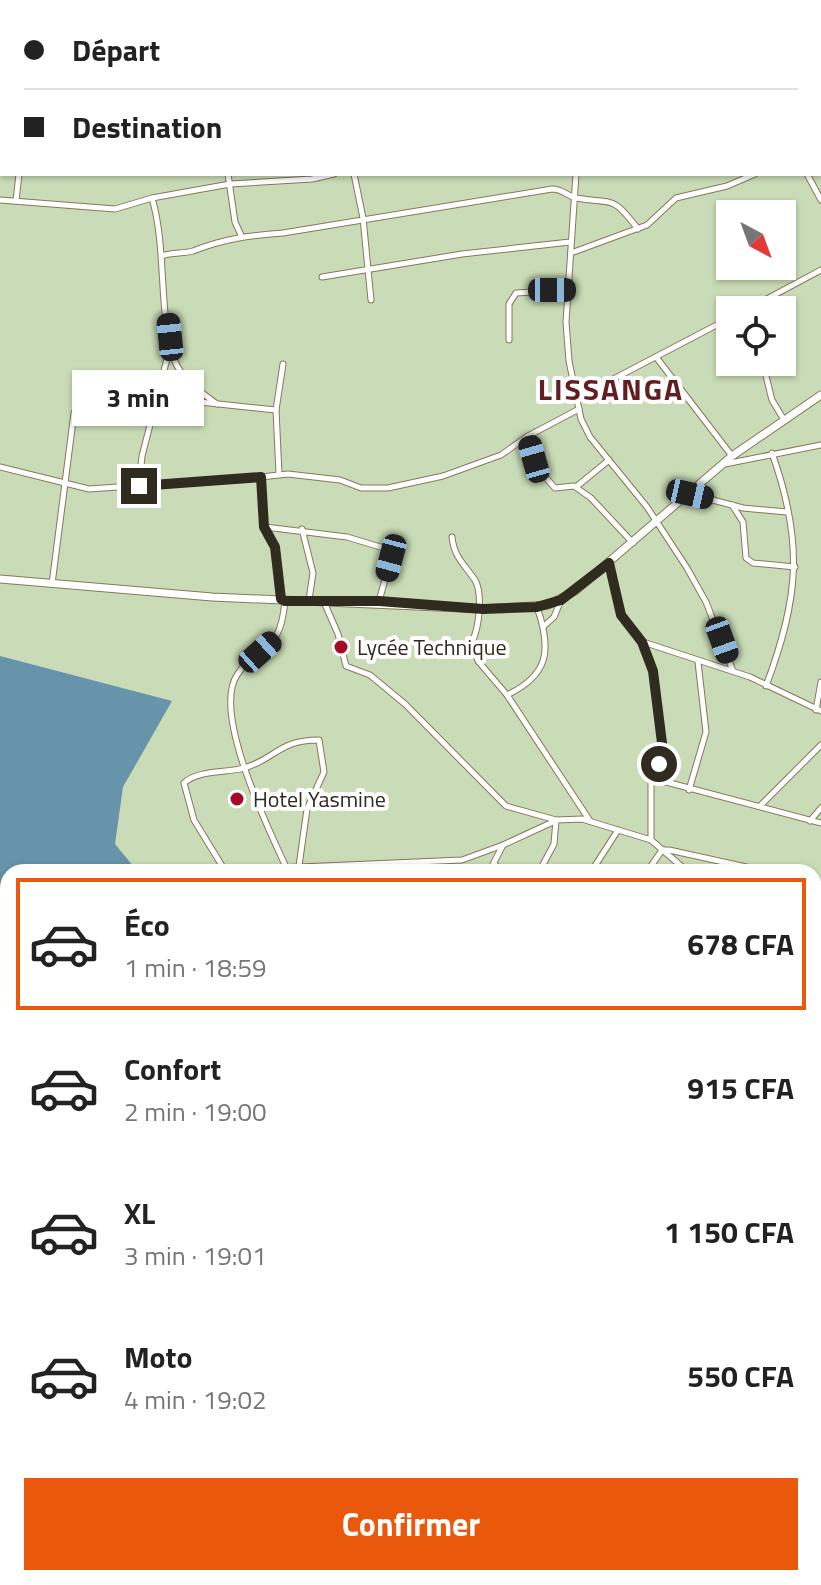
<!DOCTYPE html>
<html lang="fr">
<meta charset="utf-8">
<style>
body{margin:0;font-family:"Titillium Web",sans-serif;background:#f6f6f6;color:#222;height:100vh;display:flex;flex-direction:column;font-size:30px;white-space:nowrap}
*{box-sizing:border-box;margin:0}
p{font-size:26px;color:#767676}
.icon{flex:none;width:44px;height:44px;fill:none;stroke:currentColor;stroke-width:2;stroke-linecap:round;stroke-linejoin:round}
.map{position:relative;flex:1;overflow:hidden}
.drawer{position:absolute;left:0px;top:864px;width:822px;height:722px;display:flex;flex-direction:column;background:#fff;border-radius:24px 24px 0 0;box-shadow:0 2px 6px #0004}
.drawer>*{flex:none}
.hud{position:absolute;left:0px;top:0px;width:822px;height:176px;box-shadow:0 2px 6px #0004;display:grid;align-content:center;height:176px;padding:0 24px;background:#fff}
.needle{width:52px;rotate:139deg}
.buttons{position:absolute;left:716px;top:200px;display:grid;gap:16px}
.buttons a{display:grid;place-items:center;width:80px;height:80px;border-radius:0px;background:#fff;box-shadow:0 2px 6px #0004;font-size:40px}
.end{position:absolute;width:36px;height:36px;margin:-18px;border:10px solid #302b1f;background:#fff;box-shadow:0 0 0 4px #fff}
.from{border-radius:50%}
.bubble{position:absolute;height:56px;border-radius:0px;background:#fff;box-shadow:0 2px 6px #0004;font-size:26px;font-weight:700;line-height:56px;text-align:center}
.car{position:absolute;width:24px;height:48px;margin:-24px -12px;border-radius:10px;box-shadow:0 0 6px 2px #0007;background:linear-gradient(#222 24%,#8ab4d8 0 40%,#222 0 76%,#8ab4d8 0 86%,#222 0)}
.hud b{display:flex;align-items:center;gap:28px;height:76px;font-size:30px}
.hud b+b{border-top:2px solid #e0e0e0}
.hud i{width:20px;height:20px;background:#222}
ul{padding:14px 0 0;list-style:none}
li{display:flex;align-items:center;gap:24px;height:132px;margin:0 16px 12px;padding:0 8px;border:4px solid transparent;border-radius:0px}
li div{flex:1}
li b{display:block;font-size:30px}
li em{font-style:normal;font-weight:700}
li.selected{border-color:#ea580c}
li>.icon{width:72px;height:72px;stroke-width:1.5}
.cta{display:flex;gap:16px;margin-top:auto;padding:16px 24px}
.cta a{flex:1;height:92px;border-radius:0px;background:#ea580c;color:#fff;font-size:32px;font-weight:700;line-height:92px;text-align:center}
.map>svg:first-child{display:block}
.green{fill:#cadcb7;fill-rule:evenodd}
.water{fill:#6794aa}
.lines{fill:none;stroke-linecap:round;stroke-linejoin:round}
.minor-casing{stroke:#85795b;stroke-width:7}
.tertiary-casing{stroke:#85795b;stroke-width:9}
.trunk-casing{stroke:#ae773b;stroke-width:11}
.minor{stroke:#fff;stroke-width:5}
.tertiary{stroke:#fff;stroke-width:7}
.trunk{stroke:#f4b36e;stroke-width:9}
.route{stroke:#302b1f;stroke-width:10}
.poi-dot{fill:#a50b26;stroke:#fff;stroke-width:3}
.labels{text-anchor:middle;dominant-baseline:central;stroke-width:8;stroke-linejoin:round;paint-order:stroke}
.poi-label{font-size:22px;fill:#302b1f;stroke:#fff;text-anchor:start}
.district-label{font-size:30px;font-weight:bold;letter-spacing:2px;fill:#621d20;stroke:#fff}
</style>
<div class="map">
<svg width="821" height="1585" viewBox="0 0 821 1585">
<rect width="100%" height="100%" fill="#f0e4c3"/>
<path class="green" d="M0 0H821V1585H0ZM2 2H820V174H2ZM730 214H782V266H730ZM730 310H782V362H730ZM8 872H814V1578H8Z"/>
<path class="water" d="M0 656 172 701 123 787 115 844 138 872H8V1017L0 1014Z"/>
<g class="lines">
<defs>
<g id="minor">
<path d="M204 0 205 2"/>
<path d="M329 0V2"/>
<path d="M555 0 557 2"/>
<path d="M575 0V2"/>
<path d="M109 2 111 0"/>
<path d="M384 2 398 0"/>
<path d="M0 38H2"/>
<path d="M820 48H821"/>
<path d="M0 87H2"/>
<path d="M0 140 2 139"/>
<path d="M228 174 235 222 241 235"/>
<path d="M354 174 363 218 371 300"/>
<path d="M576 174 566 322 569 361 581 419 590 437 647 507 687 568 706 602 733 671"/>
<path d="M807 174 821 200"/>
<path d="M152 198C167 249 158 313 174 359 181 379 201 392 217 404"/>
<path d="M0 200 115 209 152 198 230 184 312 179 334 174"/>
<path d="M16 201 19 174"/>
<path d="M571 253 647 225 676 198 727 186 755 174"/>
<path d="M162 256C172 252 183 254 193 251 223 239 251 235 283 233L552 189C563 189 567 196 576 198 615 205 611 194 638 229"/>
<path d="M322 277 462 254 570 242"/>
<path d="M746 310 821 270"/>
<path d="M509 340V304L516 293 568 290"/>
<path d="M656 357 732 456"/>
<path d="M766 376 772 400 784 420"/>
<path d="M161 390 181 400 276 410"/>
<path d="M579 397 730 318"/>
<path d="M181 400 192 385"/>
<path d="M528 436 539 470 555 488 574 486 591 498 633 543"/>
<path d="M725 464 821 445"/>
<path d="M0 467 89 489 261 477 264 527 275 547 281 599"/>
<path d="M279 474 276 410 283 364"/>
<path d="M261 477 288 474 340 480 361 488H388L443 476 501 455 528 436 579 409"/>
<path d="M139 486 142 456 170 347"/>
<path d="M576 487 609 460"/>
<path d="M690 494 743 508 787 512"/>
<path d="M732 505 743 522 746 558 753 563 795 567"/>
<path d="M265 527 347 537 387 549 391 558 379 601"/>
<path d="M302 529 313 573 309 600"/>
<path d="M452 537C454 557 464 564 475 580 483 594 479 628 472 642L478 661 507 695 590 821"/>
<path d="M609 563 621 615 642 642 653 671 662 743 661 758 651 778V840L688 872"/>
<path d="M52 584 74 413 85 392"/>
<path d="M285 601C280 656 261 638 237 675 212 713 268 828 286 867L292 872"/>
<path d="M324 602 338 634 346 666 370 675 405 704 506 806 556 820"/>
<path d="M544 626 554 617 561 600"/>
<path d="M643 642 750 677 821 711"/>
<path d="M766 686C799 598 804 543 772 453"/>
<path d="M507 695C549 675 552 650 537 607"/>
<path d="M816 710 821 682"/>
<path d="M651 778 821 823"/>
<path d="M689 790 706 732 698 662"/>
<path d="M760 806 821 745"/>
<path d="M810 821 821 808"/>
<path d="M494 864 505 872"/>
<path d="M299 866 307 809 324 772 319 740C278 740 276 759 244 768 227 773 197 770 184 783L194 820 224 869 229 870 462 860 503 845"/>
<path d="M489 872 503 845 555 821"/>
<path d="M539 872 554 844 556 820 582 819 651 840"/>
<path d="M591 872 618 830"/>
<path d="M647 872 662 850H669L769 872"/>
<path d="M814 882 821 884"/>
<path d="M814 929 821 928"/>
<path d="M814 993 821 1001"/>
<path d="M0 1105 8 1107"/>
<path d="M814 1108 821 1115"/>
<path d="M0 1171 8 1172"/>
<path d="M814 1229 821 1231"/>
<path d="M0 1238 8 1240"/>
<path d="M814 1297 821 1298"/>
<path d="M814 1349H821"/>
<path d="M0 1405 8 1406"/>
<path d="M0 1477 8 1478"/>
<path d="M0 1544 8 1545"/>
<path d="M814 1549 821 1553 814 1561"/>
<path d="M75 1578 76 1585"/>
<path d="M252 1578 259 1585"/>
<path d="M729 1578 789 1585"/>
<path d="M51 1585 52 1578"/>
<path d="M419 1585 420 1578"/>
<path d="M571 1585 572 1578"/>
<path d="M800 1585 805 1578"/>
</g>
<path id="tertiary" d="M0 579 212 597 483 609 548 605 575 591 732 456 821 395"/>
<g id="trunk">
<path d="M0 1322 8 1323"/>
<path d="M814 1446 821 1447"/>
</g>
</defs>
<use href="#minor" class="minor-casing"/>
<use href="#tertiary" class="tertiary-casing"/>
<use href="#trunk" class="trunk-casing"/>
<use href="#minor" class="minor"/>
<use href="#tertiary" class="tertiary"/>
<use href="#trunk" class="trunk"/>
</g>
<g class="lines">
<path class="route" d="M139 486 261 477 264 527 275 547 281 599 285 601H379L483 609 537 607 561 600 609 563 621 615 642 642 653 671 662 743 659 764"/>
</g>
<g class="poi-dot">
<circle cx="341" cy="647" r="8"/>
<circle cx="237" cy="799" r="8"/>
</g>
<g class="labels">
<g class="poi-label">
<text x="357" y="647">Lycée Technique</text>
<text x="253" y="799">Hotel Yasmine</text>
</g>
<g class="district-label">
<text x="611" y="389">LISSANGA</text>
</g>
</g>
</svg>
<div class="buttons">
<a><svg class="needle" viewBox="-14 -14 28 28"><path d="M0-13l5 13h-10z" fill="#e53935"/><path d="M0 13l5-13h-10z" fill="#767676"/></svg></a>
<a><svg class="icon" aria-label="locate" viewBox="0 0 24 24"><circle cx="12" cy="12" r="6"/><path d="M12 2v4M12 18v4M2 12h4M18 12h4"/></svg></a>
</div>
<i class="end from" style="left:659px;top:764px"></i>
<i class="end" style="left:139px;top:486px"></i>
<div class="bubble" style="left:72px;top:370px;width:132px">3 min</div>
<i class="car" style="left:552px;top:290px;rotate:90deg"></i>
<i class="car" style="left:170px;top:337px;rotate:354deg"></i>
<i class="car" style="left:534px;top:459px;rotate:344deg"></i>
<i class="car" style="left:690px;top:494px;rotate:103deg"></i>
<i class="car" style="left:391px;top:558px;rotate:195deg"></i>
<i class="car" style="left:722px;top:640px;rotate:160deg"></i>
<i class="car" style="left:260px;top:652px;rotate:48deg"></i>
<div class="hud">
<b><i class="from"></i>Départ</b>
<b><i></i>Destination</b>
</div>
<section class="drawer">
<ul>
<li class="selected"><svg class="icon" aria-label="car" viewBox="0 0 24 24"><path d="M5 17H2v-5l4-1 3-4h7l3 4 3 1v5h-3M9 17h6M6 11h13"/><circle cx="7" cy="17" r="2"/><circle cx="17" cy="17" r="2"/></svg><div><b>Éco</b><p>1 min · 18:59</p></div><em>678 CFA</em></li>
<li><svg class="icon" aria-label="car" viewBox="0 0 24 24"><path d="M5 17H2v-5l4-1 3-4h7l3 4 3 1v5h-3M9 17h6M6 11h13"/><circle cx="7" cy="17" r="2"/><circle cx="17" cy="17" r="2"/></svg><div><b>Confort</b><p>2 min · 19:00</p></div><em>915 CFA</em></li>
<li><svg class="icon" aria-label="car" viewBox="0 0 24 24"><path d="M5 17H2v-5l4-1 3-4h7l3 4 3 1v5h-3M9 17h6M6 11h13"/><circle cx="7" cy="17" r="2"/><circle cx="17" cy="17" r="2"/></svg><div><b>XL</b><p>3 min · 19:01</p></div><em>1 150 CFA</em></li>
<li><svg class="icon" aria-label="car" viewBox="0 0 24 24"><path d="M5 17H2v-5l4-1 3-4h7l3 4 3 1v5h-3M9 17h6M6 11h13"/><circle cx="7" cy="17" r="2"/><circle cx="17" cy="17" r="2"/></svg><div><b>Moto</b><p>4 min · 19:02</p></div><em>550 CFA</em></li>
</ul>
<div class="cta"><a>Confirmer</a></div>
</section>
</div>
